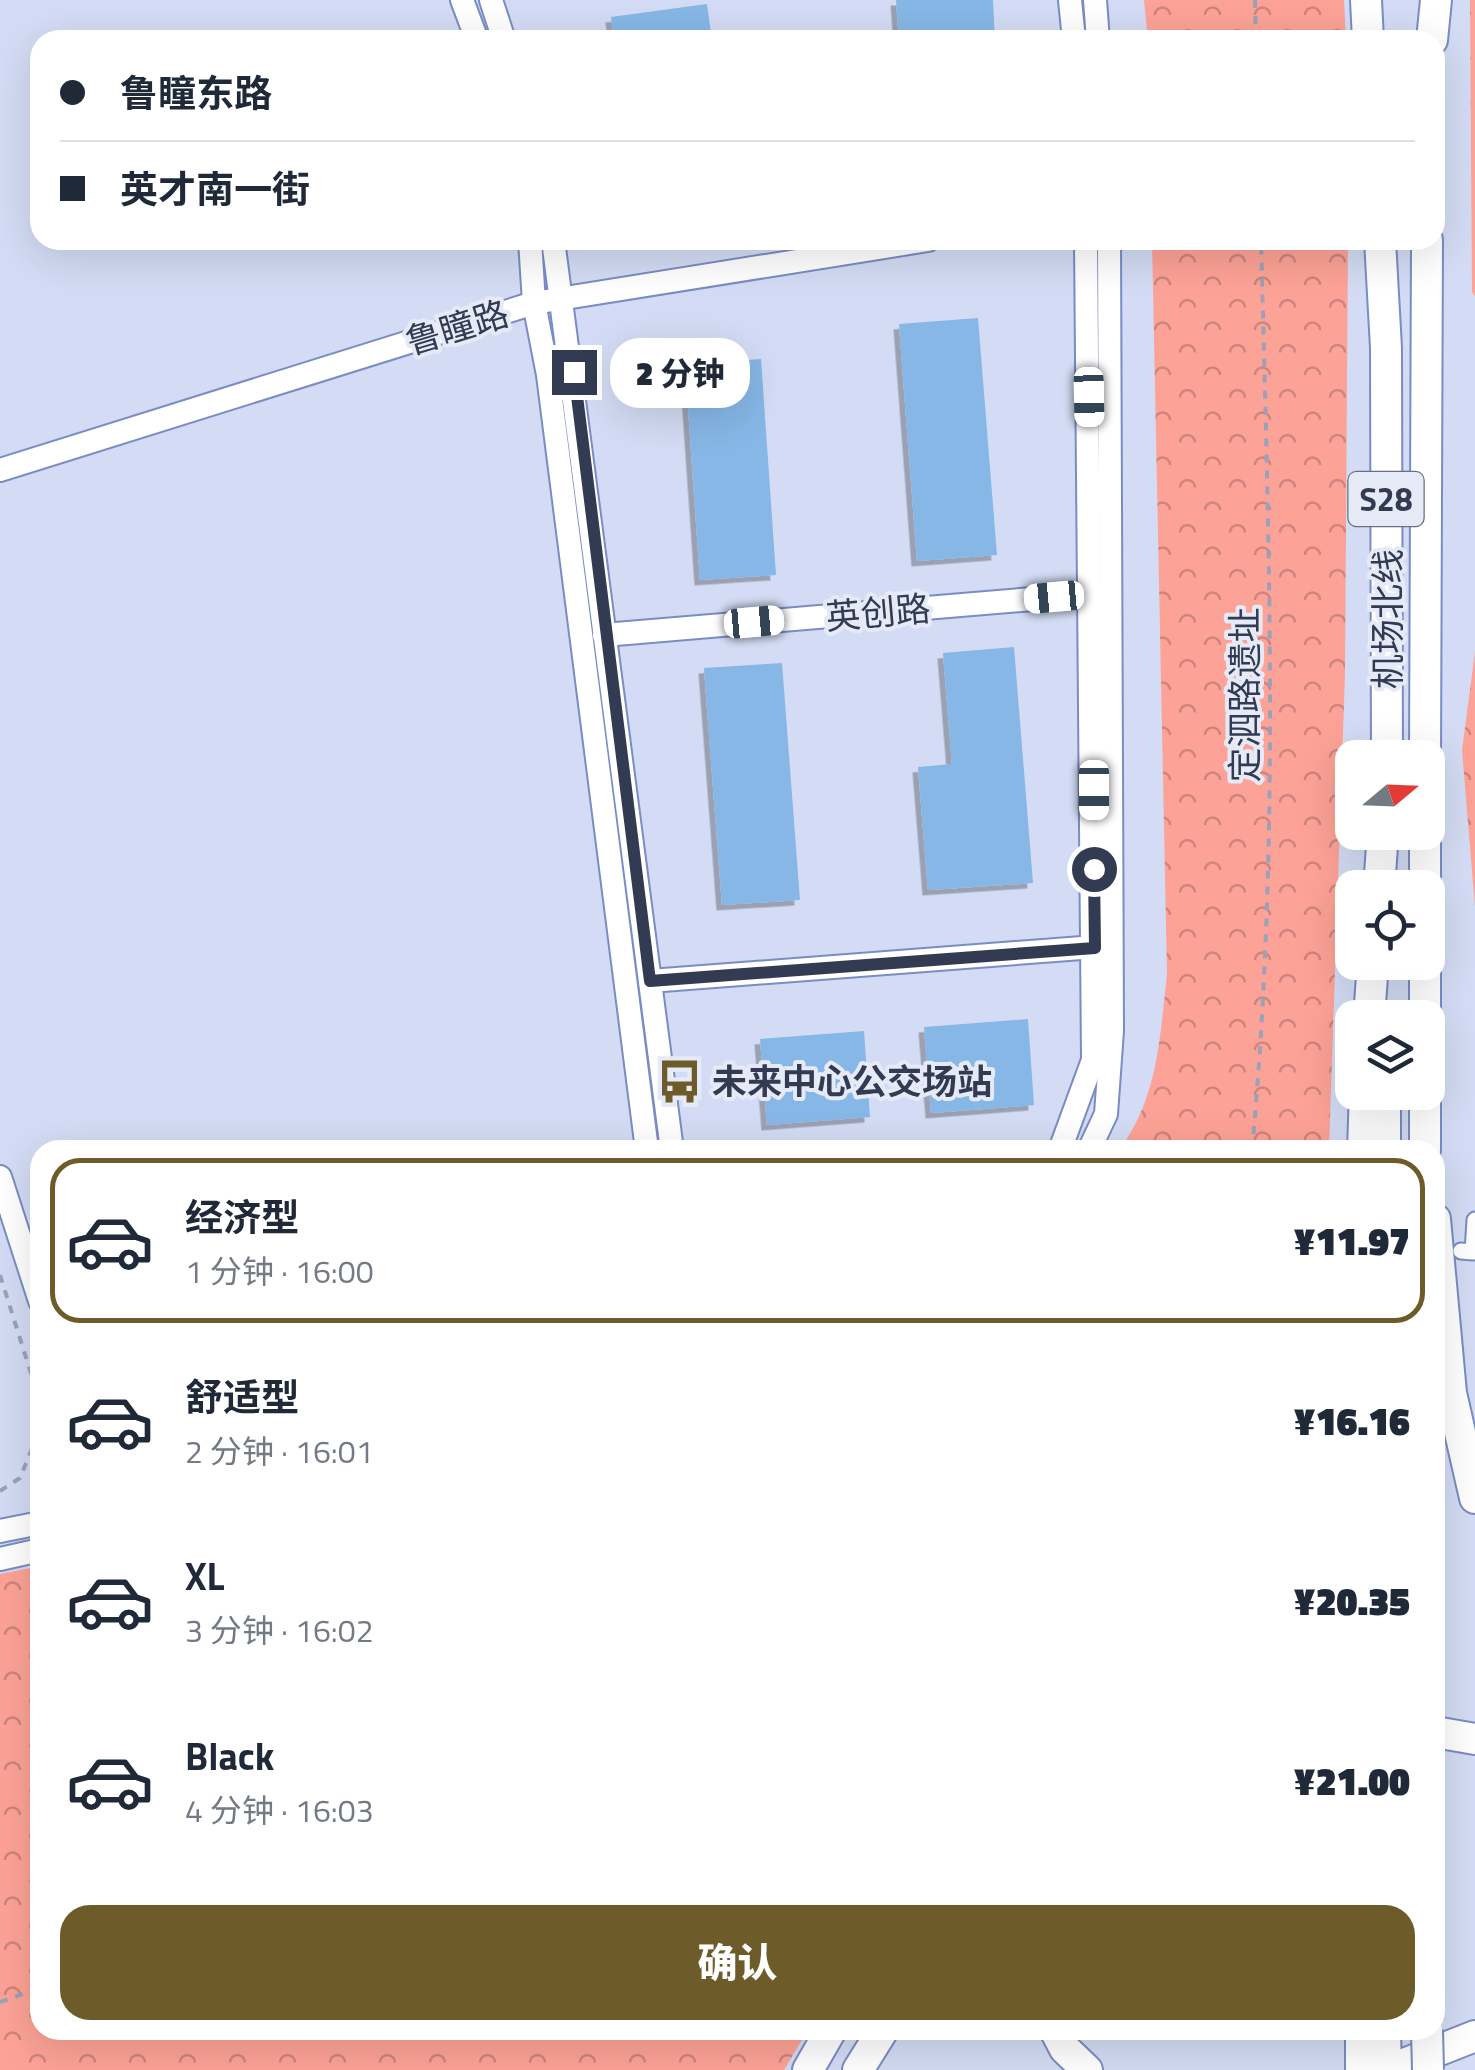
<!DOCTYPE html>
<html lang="zh">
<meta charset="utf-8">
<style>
body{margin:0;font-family:"Titillium Web","Noto Sans SC",sans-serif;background:#f2f2f3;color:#1f2937;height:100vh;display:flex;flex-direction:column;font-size:38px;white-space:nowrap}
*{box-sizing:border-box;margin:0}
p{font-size:32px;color:#747a83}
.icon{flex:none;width:55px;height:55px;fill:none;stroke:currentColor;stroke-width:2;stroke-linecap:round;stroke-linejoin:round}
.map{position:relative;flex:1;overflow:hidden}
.sheet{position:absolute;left:30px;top:1140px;width:1415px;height:900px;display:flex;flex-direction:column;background:#fff;border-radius:30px;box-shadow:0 10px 40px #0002}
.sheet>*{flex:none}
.hud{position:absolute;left:30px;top:30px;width:1415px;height:220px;border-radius:30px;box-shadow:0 10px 40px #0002;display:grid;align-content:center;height:220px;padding:0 30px;background:#fff}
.needle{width:65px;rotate:71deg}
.fabs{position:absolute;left:1335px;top:740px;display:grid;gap:20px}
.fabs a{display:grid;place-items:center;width:110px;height:110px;border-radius:20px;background:#fff;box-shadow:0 10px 40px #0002;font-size:50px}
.end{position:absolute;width:45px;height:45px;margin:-22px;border:12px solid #323b52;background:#fff;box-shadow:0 0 0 5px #fff}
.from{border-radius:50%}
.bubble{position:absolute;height:70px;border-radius:30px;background:#fff;box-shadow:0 10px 40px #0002;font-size:32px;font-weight:800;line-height:70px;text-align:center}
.car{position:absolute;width:30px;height:60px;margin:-30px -15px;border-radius:12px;box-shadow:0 0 8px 2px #0007;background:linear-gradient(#fff 24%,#345 0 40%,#fff 0 76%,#345 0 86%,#fff 0)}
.hud b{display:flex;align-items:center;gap:35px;height:95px;font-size:38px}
.hud b+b{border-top:2px solid #e0e1e3}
.hud i{width:25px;height:25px;background:#1f2937}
ul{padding:18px 0 0;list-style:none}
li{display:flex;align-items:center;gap:30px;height:165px;margin:0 20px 15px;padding:0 10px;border:5px solid transparent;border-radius:30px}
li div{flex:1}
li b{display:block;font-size:38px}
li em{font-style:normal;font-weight:800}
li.selected{border-color:#6e5b2a}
li>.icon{width:90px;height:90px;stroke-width:1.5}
.cta{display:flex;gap:20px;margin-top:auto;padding:20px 30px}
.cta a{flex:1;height:115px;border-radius:30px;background:#6e5b2a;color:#fff;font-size:40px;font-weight:800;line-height:115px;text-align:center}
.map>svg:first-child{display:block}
.forest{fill:url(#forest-crowns)}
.building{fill:#87b7e6;filter:url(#shadow)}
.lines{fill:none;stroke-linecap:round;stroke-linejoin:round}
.street-casing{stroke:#798dc4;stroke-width:19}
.secondary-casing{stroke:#798dc4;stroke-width:26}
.highway-casing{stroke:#798dc4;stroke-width:34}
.path{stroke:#99a2b9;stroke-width:4;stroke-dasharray:8 8;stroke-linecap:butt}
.street{stroke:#fff;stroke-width:15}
.secondary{stroke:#fff;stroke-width:22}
.highway{stroke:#fff;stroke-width:30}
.highway-bridge-casing{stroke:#798dc4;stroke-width:34;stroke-linecap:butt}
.highway-bridge{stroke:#fff;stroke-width:30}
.route{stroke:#323b52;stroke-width:12}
.labels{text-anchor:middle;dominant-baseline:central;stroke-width:8;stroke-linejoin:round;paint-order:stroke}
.shield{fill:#e5eaf6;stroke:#687083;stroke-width:2.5}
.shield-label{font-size:32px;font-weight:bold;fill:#323b52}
.street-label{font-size:35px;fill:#323b52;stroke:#e5eaf6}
.poi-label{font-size:35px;font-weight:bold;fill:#323b52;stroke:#e5eaf6;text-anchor:start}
</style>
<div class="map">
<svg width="1475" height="2070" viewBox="0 0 1475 2070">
<defs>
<pattern id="forest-crowns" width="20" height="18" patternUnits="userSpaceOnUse" patternTransform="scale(2.5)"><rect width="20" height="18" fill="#fda296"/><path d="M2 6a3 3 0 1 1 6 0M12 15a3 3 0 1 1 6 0" fill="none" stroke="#cd857d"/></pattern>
<filter id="shadow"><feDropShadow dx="-5.5" dy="5.5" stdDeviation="0" flood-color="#0004"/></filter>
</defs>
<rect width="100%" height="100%" fill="#d3dcf4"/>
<g class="forest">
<path d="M1144 0H1344L1346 40H1148Z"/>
<path d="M1470 0H1475V296L1472 292Z"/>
<path d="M1152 240H1348L1345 674 1329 1150H1119C1158 1099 1160 1036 1167 974Z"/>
<path d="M1475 652V907L1462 750Z"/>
<path d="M40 1566V2030H808L784 2070H0V1574Z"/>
</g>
<g class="building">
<path d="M896 0H993L995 40H899Z"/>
<path d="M707 4 712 40H614L611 17Z"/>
<path d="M978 318 997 555 917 561 899 324Z"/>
<path d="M761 359 776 575 700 580 685 364Z"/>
<path d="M1014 647 1033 883 928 890 918 767 952 764 943 653Z"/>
<path d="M782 663 800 900 722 905 704 668Z"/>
<path d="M1028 1019 1034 1105 931 1113 924 1027Z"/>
<path d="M864 1031 870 1117 767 1125 760 1039Z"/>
</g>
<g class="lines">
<defs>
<path id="street" d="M1461 1251 1473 1252 1475 1220"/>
<g id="secondary">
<path d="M462 0 477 40"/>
<path d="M491 0 504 40"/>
<path d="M1070 0 1074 40"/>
<path d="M1095 0 1098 40"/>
<path d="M530 240 534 303 548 375 647 1150"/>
<path d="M553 240 672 1150"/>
<path d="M0 470 534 303 928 240"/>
<path d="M604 635 1092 594"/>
<path d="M650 981 1095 947"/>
<path d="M1060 1150 1093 1060 1086 240"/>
<path d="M1089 1150 1106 1114 1112 1031 1109 240"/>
<path d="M0 1177 40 1301"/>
<path d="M0 1531 40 1523"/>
<path d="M0 1559 40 1550"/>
</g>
<g id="highway">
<path d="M1366 0 1368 40"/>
<path d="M1432 40 1436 0"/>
<path d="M1380 240 1386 348 1387 758"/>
<path d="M1425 758 1427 240"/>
<path d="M1425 832V888"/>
<path d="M1379 888 1383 832"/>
<path d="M1425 962V1018"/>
<path d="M1369 1018 1373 962"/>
<path d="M1425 1092V1150"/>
<path d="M1363 1150 1365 1092"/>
<path d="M1385 1150V1092"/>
<path d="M1435 1219 1451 1393 1475 1498"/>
<path d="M1435 1732 1475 1739"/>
<path d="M1055 2030 1065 2049 1087 2070"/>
<path d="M1361 2030V2070"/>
<path d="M1385 2030 1386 2070"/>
<path d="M808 2070 831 2030"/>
<path d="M858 2070 883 2030"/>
<path d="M1389 2070 1475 2036"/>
</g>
</defs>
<use href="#street" class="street-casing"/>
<use href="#secondary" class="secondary-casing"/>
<use href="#highway" class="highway-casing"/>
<g class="path">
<path d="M1255 0 1256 40"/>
<path d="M1252 1150C1280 847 1269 544 1261 240"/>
<path d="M0 1275 40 1402"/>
<path d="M0 1491 20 1478 40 1429"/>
<path d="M0 2002 40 1988"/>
</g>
<use href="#street" class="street"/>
<use href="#secondary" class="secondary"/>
<use href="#highway" class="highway"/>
<defs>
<path id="highway-bridge" d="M1427 2030 1428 2070"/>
</defs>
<use href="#highway-bridge" class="highway-bridge-casing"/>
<use href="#highway-bridge" class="highway-bridge"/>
</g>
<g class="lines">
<path class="route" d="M574 372 650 981 1095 948 1094 869"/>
</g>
<defs>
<symbol id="bus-bare" viewBox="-9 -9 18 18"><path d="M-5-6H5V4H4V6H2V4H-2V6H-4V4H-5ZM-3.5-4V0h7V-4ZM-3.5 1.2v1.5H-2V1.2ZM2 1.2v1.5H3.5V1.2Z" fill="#6e5b2a" stroke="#e5eaf6" stroke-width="2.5" paint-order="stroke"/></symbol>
</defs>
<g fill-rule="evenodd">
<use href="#bus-bare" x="648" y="1050" width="63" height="63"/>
</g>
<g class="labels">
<rect class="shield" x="1348.5" y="472" width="75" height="54" rx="8"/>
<g class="shield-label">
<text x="1386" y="499">S28</text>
</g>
<g class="street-label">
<text transform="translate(457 327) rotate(-17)">鲁瞳路</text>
<text transform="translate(878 612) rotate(-5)">英创路</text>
<text transform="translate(1387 619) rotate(-90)">机场北线</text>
<text transform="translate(1244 695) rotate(-90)">定泗路遗址</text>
</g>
<g class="poi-label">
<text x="712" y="1081">未来中心公交场站</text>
</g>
</g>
</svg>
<div class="fabs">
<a><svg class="needle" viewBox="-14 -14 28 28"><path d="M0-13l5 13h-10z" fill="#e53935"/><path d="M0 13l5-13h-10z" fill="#747a83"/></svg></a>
<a><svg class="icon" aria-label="locate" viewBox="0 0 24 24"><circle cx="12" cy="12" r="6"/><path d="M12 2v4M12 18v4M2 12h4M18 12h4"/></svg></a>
<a><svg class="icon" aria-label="layers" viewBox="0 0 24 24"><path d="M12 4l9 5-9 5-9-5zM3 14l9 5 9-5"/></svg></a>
</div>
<i class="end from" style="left:1094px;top:869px"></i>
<i class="end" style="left:574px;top:372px"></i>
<div class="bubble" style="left:610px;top:338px;width:140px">2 分钟</div>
<i class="car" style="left:1089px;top:397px;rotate:179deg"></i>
<i class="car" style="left:1054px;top:597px;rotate:265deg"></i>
<i class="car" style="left:754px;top:622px;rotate:85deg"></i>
<i class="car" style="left:1094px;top:790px;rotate:180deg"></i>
<div class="hud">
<b><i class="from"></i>鲁瞳东路</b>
<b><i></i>英才南一街</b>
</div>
<section class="sheet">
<ul>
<li class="selected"><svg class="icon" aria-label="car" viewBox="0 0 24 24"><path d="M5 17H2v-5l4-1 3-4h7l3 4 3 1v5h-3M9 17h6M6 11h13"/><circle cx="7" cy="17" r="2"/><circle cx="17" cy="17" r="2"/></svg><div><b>经济型</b><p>1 分钟 · 16:00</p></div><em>¥11.97</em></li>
<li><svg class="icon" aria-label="car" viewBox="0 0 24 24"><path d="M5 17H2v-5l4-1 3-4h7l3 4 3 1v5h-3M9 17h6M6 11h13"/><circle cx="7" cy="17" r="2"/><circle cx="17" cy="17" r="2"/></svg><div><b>舒适型</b><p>2 分钟 · 16:01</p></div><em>¥16.16</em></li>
<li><svg class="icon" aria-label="car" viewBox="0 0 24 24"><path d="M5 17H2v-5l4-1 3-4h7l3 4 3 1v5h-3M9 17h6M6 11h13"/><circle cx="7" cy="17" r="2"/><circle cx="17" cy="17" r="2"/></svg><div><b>XL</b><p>3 分钟 · 16:02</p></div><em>¥20.35</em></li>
<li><svg class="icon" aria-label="car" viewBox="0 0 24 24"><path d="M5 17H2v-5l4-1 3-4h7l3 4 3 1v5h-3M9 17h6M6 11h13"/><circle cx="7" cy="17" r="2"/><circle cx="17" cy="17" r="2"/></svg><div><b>Black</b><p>4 分钟 · 16:03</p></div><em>¥21.00</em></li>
</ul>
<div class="cta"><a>确认</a></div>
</section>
</div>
